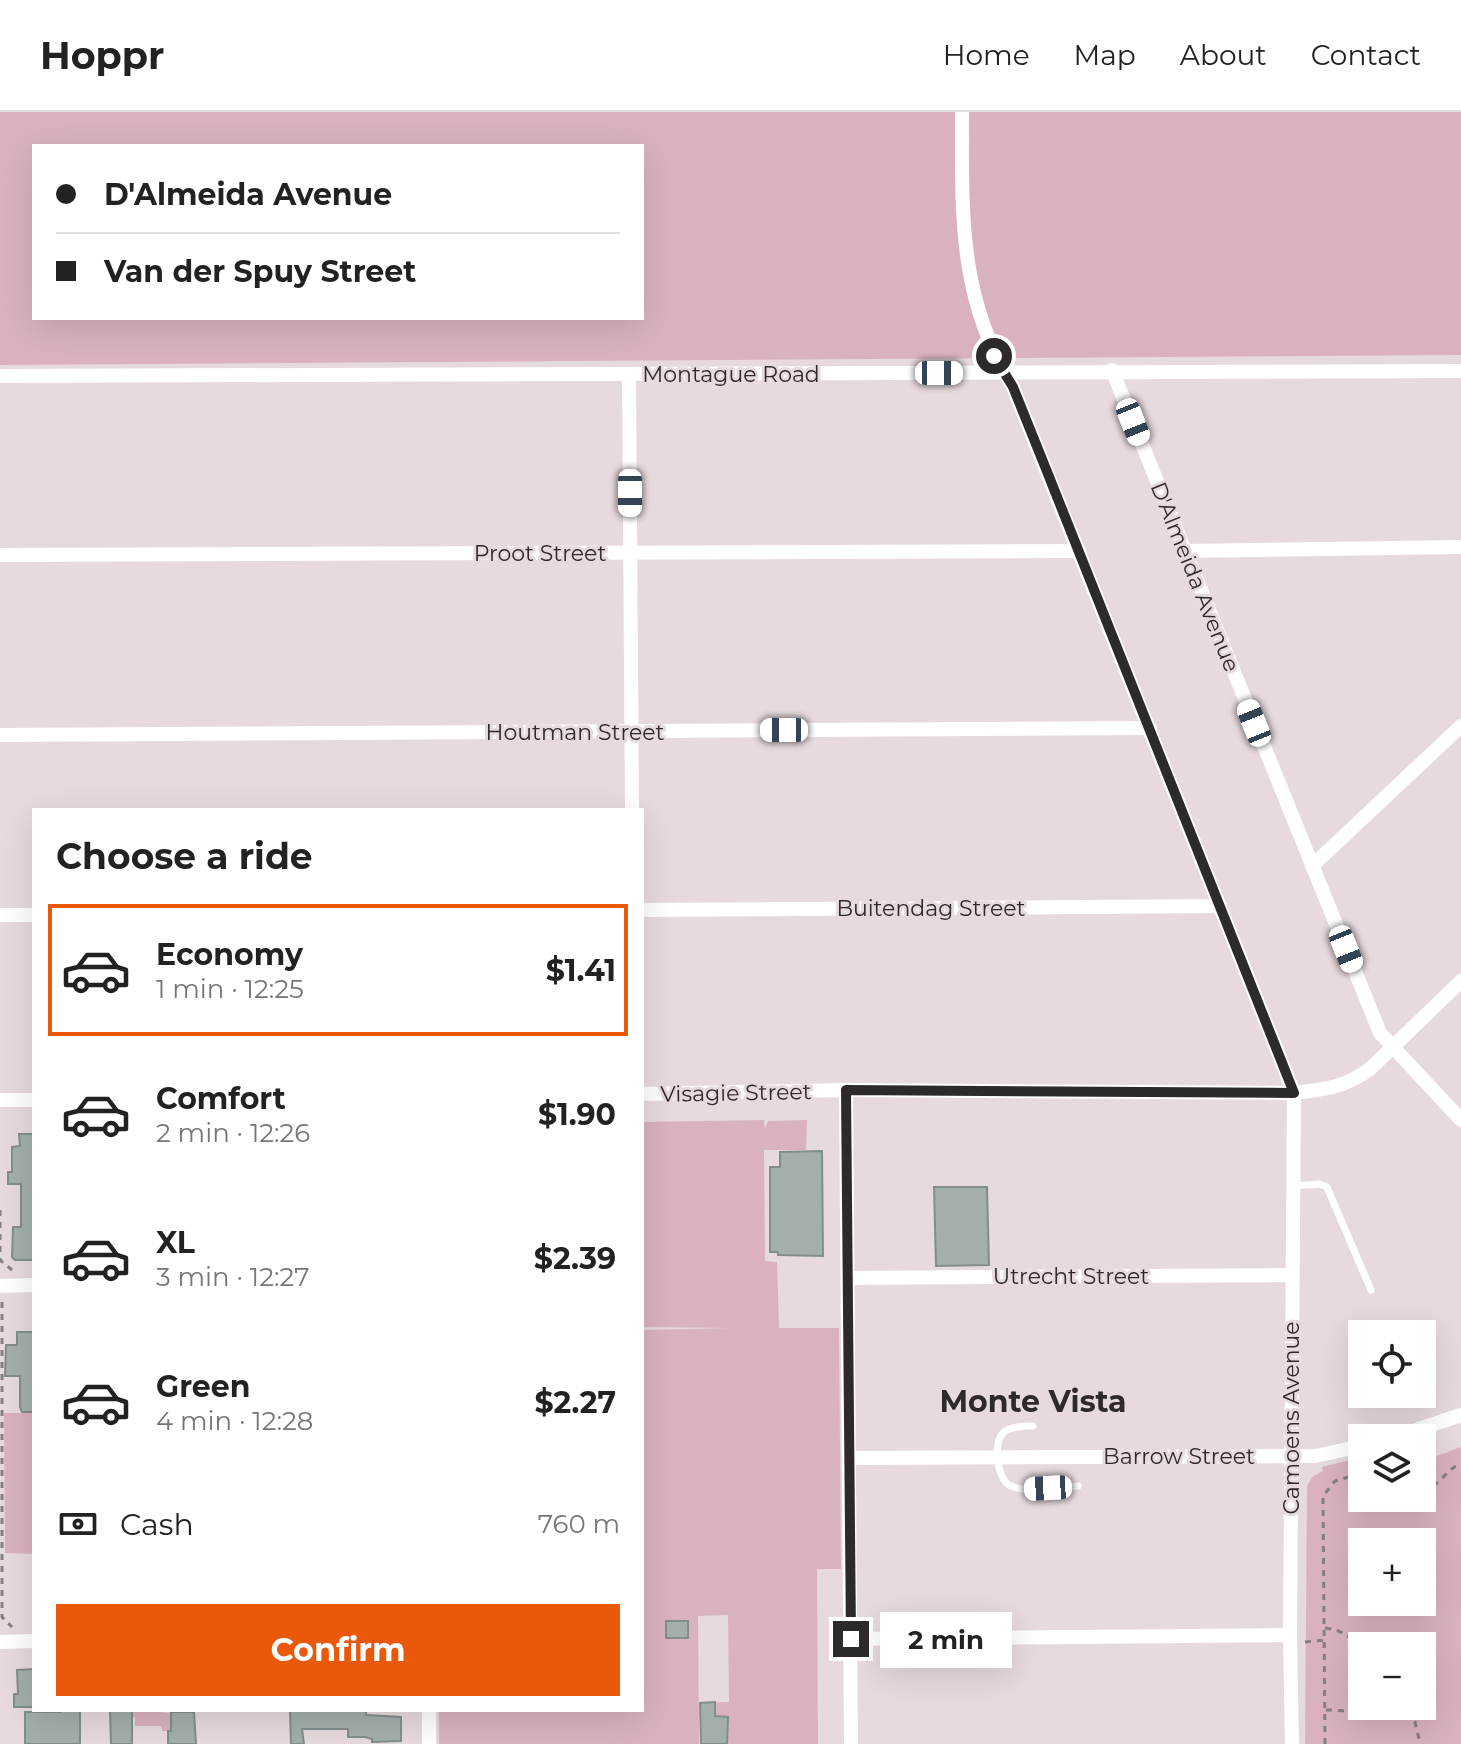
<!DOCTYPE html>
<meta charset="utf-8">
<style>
body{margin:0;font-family:Montserrat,sans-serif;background:#f6f6f6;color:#222;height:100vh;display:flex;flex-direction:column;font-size:30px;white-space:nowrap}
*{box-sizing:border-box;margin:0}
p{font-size:26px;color:#767676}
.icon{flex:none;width:44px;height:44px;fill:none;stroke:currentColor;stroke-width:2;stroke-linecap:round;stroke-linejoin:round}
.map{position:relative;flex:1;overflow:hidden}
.details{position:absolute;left:32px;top:696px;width:612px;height:904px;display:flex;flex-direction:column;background:#fff;border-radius:0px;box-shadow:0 8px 32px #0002}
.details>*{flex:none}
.guide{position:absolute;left:32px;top:32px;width:612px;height:176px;border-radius:0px;box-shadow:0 8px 32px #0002;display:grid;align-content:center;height:176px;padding:0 24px;background:#fff}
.tools{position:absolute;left:1348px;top:1208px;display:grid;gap:16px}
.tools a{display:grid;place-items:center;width:88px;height:88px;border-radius:0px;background:#fff;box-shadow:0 8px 32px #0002;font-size:40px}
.end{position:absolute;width:36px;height:36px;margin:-18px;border:10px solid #2e292a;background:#fff;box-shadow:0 0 0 4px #fff}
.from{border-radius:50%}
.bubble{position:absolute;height:56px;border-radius:0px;background:#fff;box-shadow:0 8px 32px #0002;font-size:26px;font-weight:700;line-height:56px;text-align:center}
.car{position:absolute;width:24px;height:48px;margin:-24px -12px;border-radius:10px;box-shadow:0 0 6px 2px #0007;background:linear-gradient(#fff 24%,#345 0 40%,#fff 0 76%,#345 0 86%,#fff 0)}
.guide b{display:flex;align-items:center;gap:28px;height:76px;font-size:30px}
.guide b+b{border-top:2px solid #e0e0e0}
.guide i{width:20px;height:20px;background:#222}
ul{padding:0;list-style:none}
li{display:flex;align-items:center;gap:24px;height:132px;margin:0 16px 12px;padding:0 8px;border:4px solid transparent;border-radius:0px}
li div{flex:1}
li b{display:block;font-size:30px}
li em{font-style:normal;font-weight:700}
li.on{border-color:#ea580c}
li>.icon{width:72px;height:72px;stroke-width:1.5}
h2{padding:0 24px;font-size:36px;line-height:96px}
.pay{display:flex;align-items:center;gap:20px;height:88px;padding:0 24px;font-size:30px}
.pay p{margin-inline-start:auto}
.action{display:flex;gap:16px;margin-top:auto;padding:16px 24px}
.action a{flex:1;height:92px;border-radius:0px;background:#ea580c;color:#fff;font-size:32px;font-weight:700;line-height:92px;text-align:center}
header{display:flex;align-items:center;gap:48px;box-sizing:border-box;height:112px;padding:0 40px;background:#fff;border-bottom:2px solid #e0e0e0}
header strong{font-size:38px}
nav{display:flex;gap:44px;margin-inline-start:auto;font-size:28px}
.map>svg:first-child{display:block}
.green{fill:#dab2bf;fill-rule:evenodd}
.building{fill:#a2afad;stroke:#828e8d;stroke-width:2}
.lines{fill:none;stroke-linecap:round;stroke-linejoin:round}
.path{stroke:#877e81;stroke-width:3;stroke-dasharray:6 6;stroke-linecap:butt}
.lane{stroke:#fff;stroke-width:7}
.street{stroke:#fff;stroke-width:14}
.route{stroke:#2e292a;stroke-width:10}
.labels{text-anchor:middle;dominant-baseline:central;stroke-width:6;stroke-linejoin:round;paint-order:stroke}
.street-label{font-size:22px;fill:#2e292a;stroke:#e7dade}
.district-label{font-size:30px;font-weight:bold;fill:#2e292a;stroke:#e7dade}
</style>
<header>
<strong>Hoppr</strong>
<nav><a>Home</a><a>Map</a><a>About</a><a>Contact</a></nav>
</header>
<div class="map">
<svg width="1461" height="1632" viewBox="0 0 1461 1632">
<rect width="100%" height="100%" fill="#e7dade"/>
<g class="green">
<path d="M0 0H1461V243L0 253ZM34 34H642V206H34Z"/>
<path d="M764 1008 765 1017 768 1009 807 1008 806 1038H764L765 1149 777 1150 779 1216H839L841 1457H817L818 1632H701L700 1591 729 1590 728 1503 698 1504 699 1632H439V1598H642V1218L729 1216 642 1215V1010Z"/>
<path d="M4 1301H34V1442L5 1441Z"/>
<path d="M1422 1329 1434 1345 1461 1335V1632H1305L1307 1374 1312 1365 1323 1359 1322 1355 1362 1345V1386H1422ZM1362 1430H1422V1490H1362ZM1362 1534H1422V1594H1362Z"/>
<path d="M133 1598 171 1601V1619H162L161 1614H135V1605H131Z"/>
</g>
<g class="building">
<path d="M19 1022H34V1148H15L12 1145 13 1115H21V1072H8V1060H12V1035L20 1034Z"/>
<path d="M822 1039 823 1144 778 1143V1140H770V1055H780V1040Z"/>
<path d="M934 1075H987L989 1153 936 1154Z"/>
<path d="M17 1220H34V1300H22L20 1295V1264H5L6 1233H17Z"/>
<rect x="666" y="1509" width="22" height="17"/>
<path d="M34 1557V1595H14V1582H18L17 1558Z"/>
<path d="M715 1590V1604L728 1605 727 1632H701L700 1591Z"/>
<path d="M61 1598H80V1632H25V1600H61Z"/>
<path d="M110 1598H132V1632H111Z"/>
<path d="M290 1598H366V1603L401 1605V1629L372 1630V1627L365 1625H348V1617H302L304 1632H291Z"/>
<path d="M171 1600H194L196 1632H168V1619H171Z"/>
</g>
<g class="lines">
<g class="path">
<path d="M0 1098V1148L12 1158"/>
<path d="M2 1190V1505L12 1515"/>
<path d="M1422 1378C1438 1376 1446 1358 1461 1351"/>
<path d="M1325 1516C1342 1518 1350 1524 1362 1538"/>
<path d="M1305 1530 1325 1528"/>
<path d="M1326 1598C1350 1598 1384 1604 1406 1600L1401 1594"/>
<path d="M1407 1600 1415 1610 1419 1627 1416 1632"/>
<path d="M1325 1632 1323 1384 1335 1369 1362 1361"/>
</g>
<g class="lane">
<path d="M1294 1074 1320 1072 1327 1075 1371 1178"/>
<path d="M1033 1314C1024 1314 1010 1314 1003 1321 993 1331 997 1366 1009 1373 1023 1382 1061 1375 1078 1374"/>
</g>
<g class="street">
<path d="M962 0C962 102 958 185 1013 275L1294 981 1290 1523 1292 1632"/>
<path d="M1112 258 1380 921 1461 1008"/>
<path d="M629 263 632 698"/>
<path d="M0 264 1461 259"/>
<path d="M1185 439 1461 435"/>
<path d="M0 443 1079 439"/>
<path d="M0 623 1150 616"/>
<path d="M1312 754 1461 614"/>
<path d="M642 798 1220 794"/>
<path d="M0 803H34"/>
<path d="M846 978 851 1632"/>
<path d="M642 982 846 978 1294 981C1323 978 1347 975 1371 956L1461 869"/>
<path d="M0 988H34"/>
<path d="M850 1166 1292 1163"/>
<path d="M0 1174 34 1173"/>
<path d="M1392 1326 1461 1303"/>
<path d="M851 1346 1315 1344 1362 1334"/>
<path d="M851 1527 1290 1523"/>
<path d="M0 1530 34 1529"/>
<path d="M429 1632V1598"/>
</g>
</g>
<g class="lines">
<path class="route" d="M851 1527 846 978 1294 981 1046 357 1013 275 994 244"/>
</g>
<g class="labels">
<g class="street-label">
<text x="731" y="262">Montague Road</text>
<text x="540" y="441">Proot Street</text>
<text transform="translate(1195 465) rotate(68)">D'Almeida Avenue</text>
<text x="575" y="620">Houtman Street</text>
<text x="931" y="796">Buitendag Street</text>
<text transform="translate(736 981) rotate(-1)">Visagie Street</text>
<text x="1071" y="1164">Utrecht Street</text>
<text transform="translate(1291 1306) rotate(-90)">Camoens Avenue</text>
<text x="1179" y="1344">Barrow Street</text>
</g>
<g class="district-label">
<text x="1033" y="1289">Monte Vista</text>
</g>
</g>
</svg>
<div class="tools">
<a><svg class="icon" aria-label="locate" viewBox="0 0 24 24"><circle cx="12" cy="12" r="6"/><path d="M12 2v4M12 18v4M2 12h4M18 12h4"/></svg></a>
<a><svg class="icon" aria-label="layers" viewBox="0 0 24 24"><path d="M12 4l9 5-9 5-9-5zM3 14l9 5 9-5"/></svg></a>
<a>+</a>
<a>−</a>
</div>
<i class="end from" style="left:994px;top:244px"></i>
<i class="end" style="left:851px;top:1527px"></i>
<div class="bubble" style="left:880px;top:1500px;width:132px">2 min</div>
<i class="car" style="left:939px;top:261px;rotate:90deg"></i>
<i class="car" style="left:1133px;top:310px;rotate:158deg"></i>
<i class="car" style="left:630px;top:381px;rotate:180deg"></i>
<i class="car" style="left:1254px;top:611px;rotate:338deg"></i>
<i class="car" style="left:784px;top:618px;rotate:270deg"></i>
<i class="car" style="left:1346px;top:837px;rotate:158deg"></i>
<i class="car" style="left:1048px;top:1376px;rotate:267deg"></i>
<div class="guide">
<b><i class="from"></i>D'Almeida Avenue</b>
<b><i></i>Van der Spuy Street</b>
</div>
<section class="details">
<h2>Choose a ride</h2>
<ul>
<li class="on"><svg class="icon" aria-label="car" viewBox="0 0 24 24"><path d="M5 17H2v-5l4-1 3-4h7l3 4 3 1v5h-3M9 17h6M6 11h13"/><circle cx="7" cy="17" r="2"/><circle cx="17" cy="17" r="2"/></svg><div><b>Economy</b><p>1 min · 12:25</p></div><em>$1.41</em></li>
<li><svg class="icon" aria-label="car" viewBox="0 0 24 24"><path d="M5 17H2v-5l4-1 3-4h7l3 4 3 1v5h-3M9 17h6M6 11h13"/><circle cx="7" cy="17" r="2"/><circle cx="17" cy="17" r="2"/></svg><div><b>Comfort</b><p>2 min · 12:26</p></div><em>$1.90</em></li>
<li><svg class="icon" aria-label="car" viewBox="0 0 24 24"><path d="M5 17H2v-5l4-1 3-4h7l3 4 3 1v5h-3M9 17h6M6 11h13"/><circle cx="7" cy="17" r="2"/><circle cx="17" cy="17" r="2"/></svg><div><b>XL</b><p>3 min · 12:27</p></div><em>$2.39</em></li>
<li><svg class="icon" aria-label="car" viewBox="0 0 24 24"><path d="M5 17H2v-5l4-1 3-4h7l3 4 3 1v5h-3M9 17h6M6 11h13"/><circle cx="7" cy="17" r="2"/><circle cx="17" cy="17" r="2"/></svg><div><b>Green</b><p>4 min · 12:28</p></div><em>$2.27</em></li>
</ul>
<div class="pay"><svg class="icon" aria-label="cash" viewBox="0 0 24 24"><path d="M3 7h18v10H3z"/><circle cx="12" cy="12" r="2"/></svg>Cash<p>760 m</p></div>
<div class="action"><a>Confirm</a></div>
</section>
</div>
